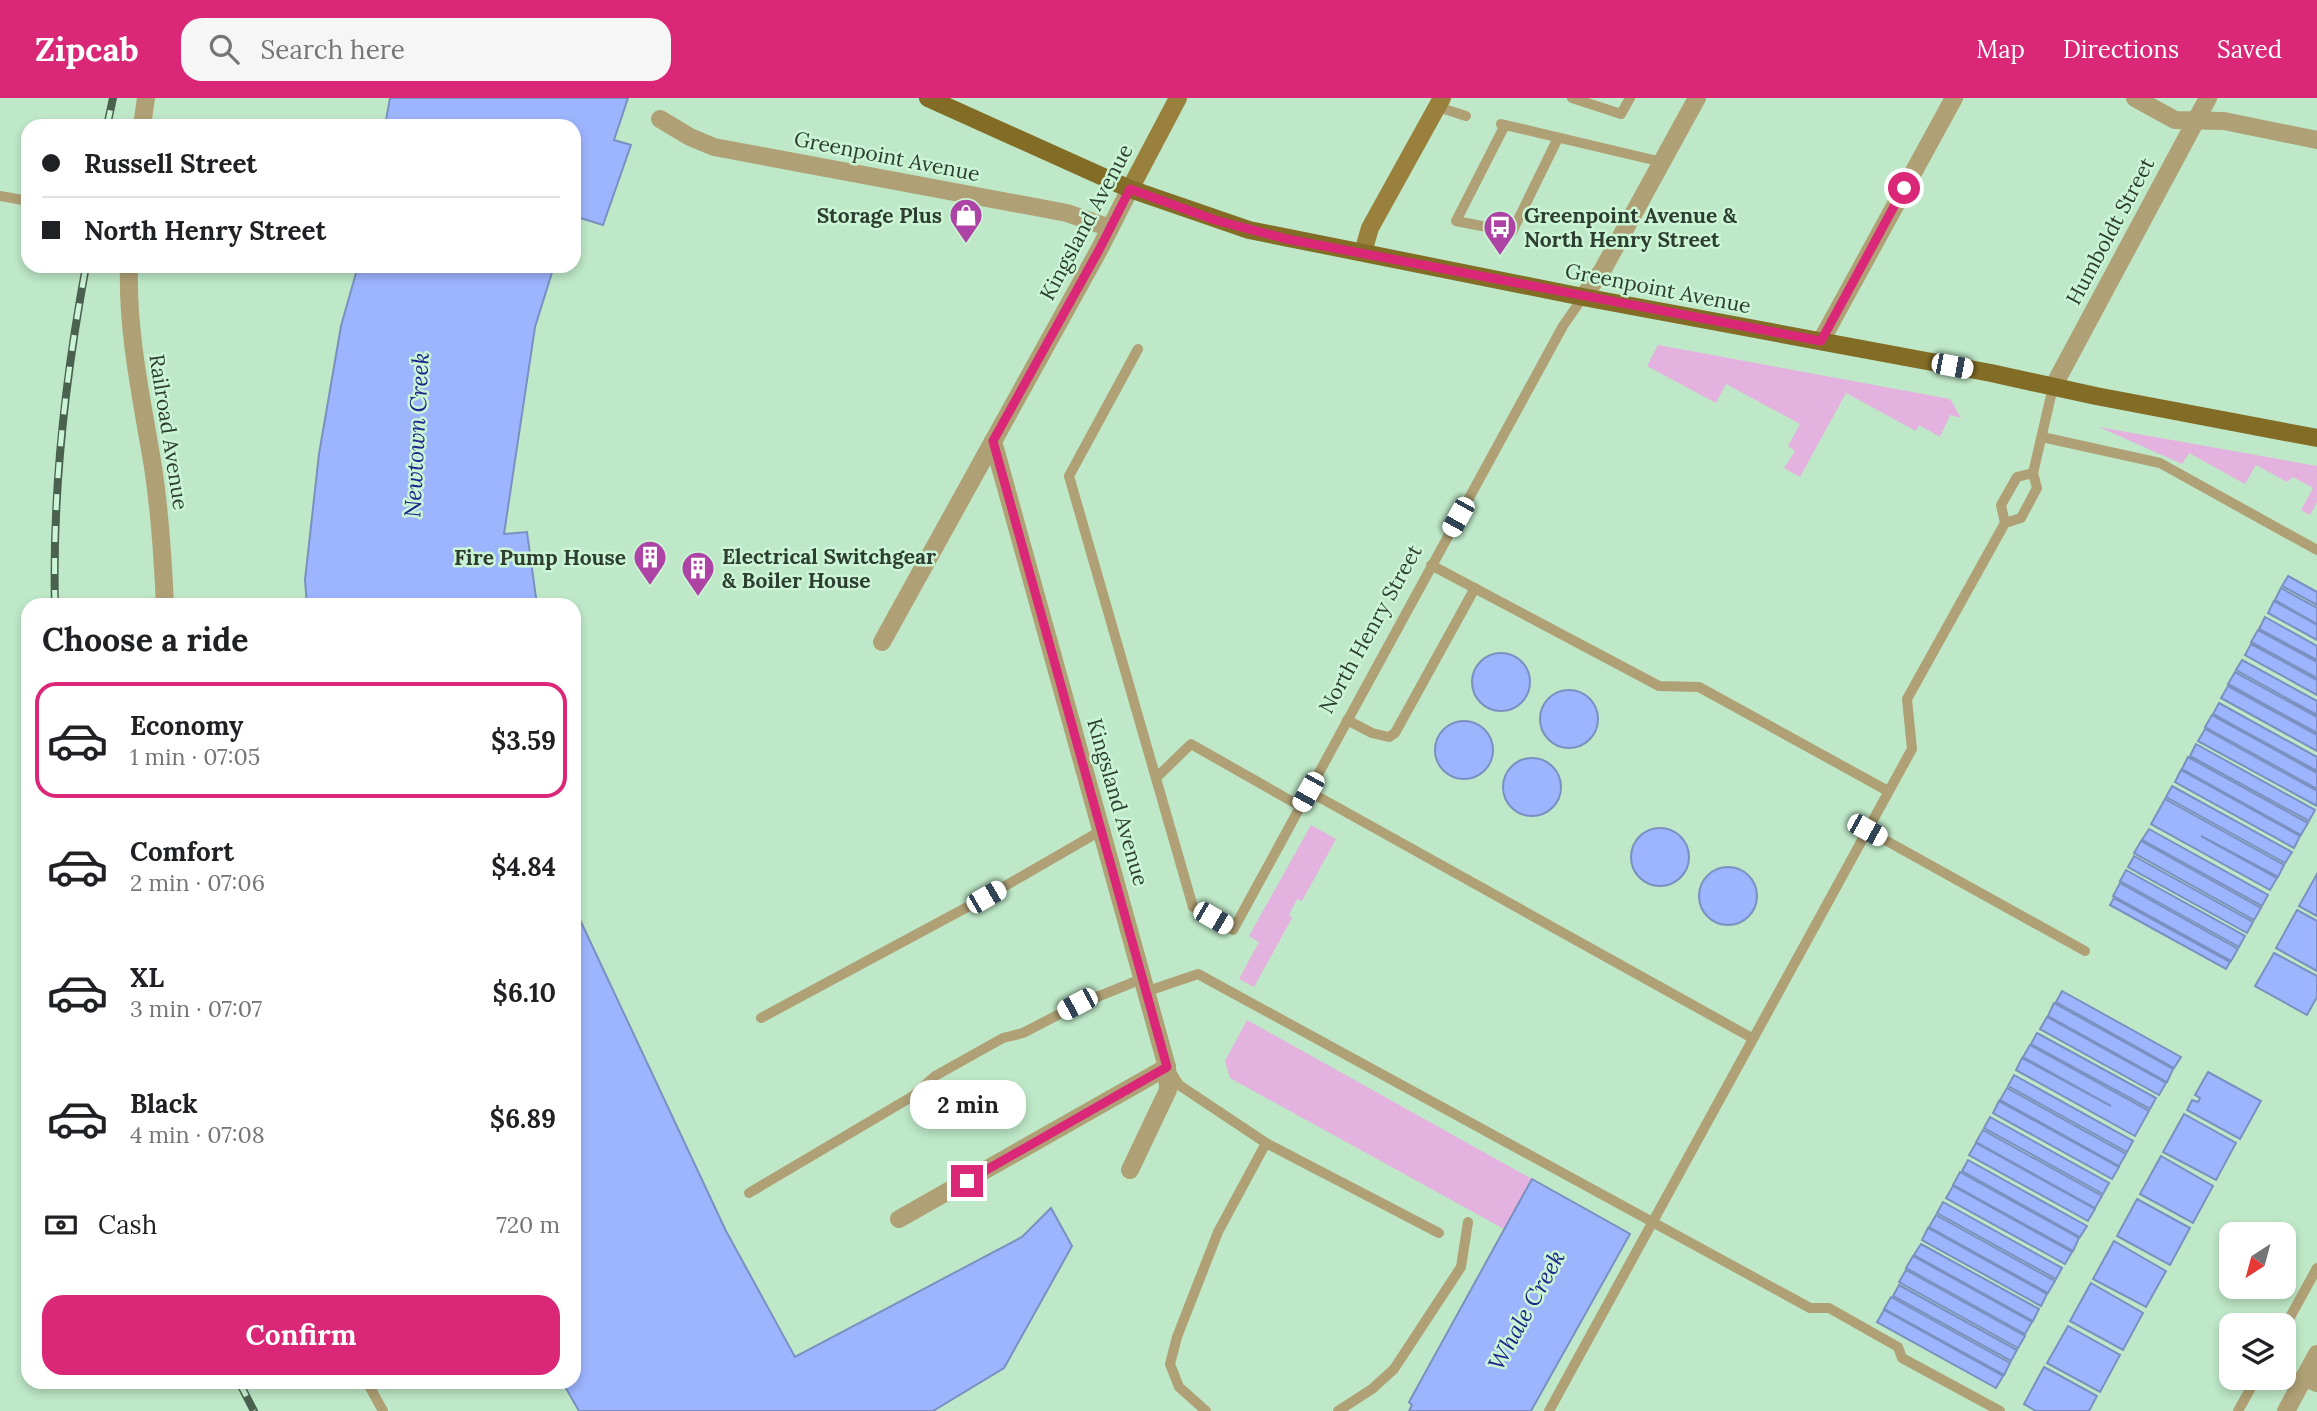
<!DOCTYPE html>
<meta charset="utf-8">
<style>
body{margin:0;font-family:Lora,serif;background:#f6f6f6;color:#202124;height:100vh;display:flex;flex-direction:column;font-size:26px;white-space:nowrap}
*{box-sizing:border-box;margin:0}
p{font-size:23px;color:#757577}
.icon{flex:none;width:38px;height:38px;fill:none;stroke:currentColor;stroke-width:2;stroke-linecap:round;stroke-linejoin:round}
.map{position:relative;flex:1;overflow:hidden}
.side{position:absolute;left:21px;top:500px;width:560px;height:791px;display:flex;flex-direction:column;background:#fff;border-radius:21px;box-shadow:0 4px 10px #0003}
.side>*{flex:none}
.guide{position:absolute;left:21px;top:21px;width:560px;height:154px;border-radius:21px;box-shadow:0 4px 10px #0003;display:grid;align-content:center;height:154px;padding:0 21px;background:#fff}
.needle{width:46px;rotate:216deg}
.controls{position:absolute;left:2219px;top:1124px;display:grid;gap:14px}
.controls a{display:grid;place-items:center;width:77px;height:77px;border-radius:14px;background:#fff;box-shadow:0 4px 10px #0003;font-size:35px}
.end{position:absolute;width:32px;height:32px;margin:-16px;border:9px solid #db2777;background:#fff;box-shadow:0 0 0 4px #fff}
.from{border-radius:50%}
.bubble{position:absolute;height:49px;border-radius:21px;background:#fff;box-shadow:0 4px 10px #0003;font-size:23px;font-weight:800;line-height:49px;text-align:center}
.car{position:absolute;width:21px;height:42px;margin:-21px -10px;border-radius:9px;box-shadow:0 0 5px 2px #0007;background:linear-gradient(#fff 24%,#345 0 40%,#fff 0 76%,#345 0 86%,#fff 0)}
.guide b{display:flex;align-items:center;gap:24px;height:66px;font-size:26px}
.guide b+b{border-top:2px solid #e0e0e0}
.guide i{width:18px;height:18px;background:#202124}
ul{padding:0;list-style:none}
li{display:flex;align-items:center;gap:21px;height:116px;margin:0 14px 10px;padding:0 7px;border:4px solid transparent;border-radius:21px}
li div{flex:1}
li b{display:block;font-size:26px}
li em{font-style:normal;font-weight:800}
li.on{border-color:#db2777}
li>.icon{width:63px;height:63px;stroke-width:1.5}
h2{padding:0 21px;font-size:32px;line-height:84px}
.pay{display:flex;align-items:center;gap:18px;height:77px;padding:0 21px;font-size:26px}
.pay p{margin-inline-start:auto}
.primary-button{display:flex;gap:14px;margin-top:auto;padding:14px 21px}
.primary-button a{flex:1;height:80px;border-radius:21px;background:#db2777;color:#fff;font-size:28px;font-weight:800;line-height:80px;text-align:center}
header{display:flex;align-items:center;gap:42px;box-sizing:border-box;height:98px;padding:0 35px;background:#db2777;color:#fff}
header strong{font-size:33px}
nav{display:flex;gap:38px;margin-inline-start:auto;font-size:24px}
.search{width:490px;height:63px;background:#f6f6f6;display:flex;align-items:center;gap:18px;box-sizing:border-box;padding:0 24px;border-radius:21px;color:#757577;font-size:26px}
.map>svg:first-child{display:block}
.green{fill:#e4b2de}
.water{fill:#9db4fe;stroke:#7b90c0;stroke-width:2}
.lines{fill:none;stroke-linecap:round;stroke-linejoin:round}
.service{stroke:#afa075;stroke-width:10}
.minor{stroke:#afa075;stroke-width:18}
.tertiary{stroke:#afa075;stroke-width:18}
.secondary{stroke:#99813d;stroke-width:18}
.primary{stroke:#836d26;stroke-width:18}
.rail-casing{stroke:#4b6150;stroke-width:8}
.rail{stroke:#cbf5d4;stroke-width:5;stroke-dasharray:16;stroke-linecap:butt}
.route{stroke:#db2777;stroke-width:9}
.labels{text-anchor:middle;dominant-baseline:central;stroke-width:5;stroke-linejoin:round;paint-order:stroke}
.street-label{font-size:21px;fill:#2d3d30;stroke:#cbf5d4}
.poi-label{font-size:21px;font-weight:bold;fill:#2d3d30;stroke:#cbf5d4;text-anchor:end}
.water-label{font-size:23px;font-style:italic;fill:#1e258c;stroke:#cbf5d4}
</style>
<header>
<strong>Zipcab</strong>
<div class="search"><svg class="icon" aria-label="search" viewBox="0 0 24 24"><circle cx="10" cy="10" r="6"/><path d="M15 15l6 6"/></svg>Search here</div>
<nav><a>Map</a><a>Directions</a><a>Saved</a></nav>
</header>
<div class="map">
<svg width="2317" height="1313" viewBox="0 0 2317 1313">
<rect width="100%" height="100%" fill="#bee8c7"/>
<g class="green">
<path d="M1658 247 1950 301 1961 320 1950 317 1940 339 1919 327 1916 333 1846 295 1800 379 1784 370 1795 353 1788 348 1800 326 1726 286 1716 305 1647 268Z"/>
<path d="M2099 329 2317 368V404L2310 417 2301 412 2313 390 2293 379 2287 384 2256 367 2245 386 2189 355 2182 366Z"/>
<path d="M1311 727 1336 741 1302 803 1297 801 1289 817 1292 820 1254 889 1239 881 1259 844 1249 838Z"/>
<path d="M1247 922 1532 1081 1504 1131 1230 980 1225 963Z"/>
</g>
<g class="water">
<path d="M390 0H628L614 42 631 47 603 127 574 118V28H385Z"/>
<path d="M358 168H554L535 229 504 436 527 434 537 507H307L305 482 319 356 341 228Z"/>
<path d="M2288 478 2317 494V507L2282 488Z"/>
<path d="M2281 490 2317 510V526L2275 502Z"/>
<path d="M2274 503 2317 527V542L2268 515Z"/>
<path d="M2265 519 2317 548V562L2259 531Z"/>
<path d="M2258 532 2317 564V580L2251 544Z"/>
<path d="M2251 546 2317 582V597L2245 557Z"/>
<circle cx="1501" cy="584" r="29"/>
<path d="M2242 562 2317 603V617L2236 572Z"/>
<path d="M2235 574 2317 619V635L2228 586Z"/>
<path d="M2228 588 2317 637V653L2221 600Z"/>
<circle cx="1569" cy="621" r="29"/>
<path d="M2219 605 2317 659V673L2213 616Z"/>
<path d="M2212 617 2317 675V691L2205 629Z"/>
<circle cx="1464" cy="652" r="29"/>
<path d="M2205 631 2317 693V708L2198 643Z"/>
<path d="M2196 646 2315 712 2309 723 2190 658Z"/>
<path d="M2188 659 2308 725 2301 737 2182 671Z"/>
<circle cx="1532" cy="689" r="29"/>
<path d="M2181 672 2300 738 2294 750 2175 684Z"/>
<path d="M2172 688 2292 754 2285 765 2166 699Z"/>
<path d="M2165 701 2284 767 2278 779 2201 738 2277 780 2270 792 2151 726Z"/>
<circle cx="1660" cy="759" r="29"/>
<path d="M2149 731 2268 797 2262 808 2142 742Z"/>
<path d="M2141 743 2261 810 2254 822 2134 755Z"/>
<path d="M2134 758 2253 824 2247 835 2128 769Z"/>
<circle cx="1728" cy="798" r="29"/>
<path d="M2126 772 2245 838 2239 849 2120 783Z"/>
<path d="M2317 776V818L2299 808Z"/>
<path d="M2120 785 2238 851 2231 863 2113 798Z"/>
<path d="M2114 800 2230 864 2226 871 2110 807Z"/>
<path d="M574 809 726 1133 795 1259 1022 1139 1051 1110 1072 1148 1004 1270 933 1313H579L563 1285 574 1284Z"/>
<path d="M2297 812 2317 823V873L2276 850Z"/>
<path d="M2274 855 2317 878V899L2307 917 2255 888Z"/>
<path d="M2062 893 2181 959 2174 970 2056 904Z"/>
<path d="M2054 905 2173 971 2167 984 2048 918Z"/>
<path d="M2047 919 2166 985 2159 997 2040 931Z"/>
<path d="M2037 935 2156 1000 2150 1011 2031 946Z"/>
<path d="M2030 947 2149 1013 2135 1038 2016 972 2022 960 2111 1008 2023 959Z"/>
<path d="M2208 974 2261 1003 2240 1041 2187 1012 2192 1002 2198 1004 2200 1000 2195 997Z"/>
<path d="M2014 977 2133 1043 2127 1054 2008 988Z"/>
<path d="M2007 990 2126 1056 2119 1068 2000 1002Z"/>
<path d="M1999 1003 2119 1069 2112 1081 1993 1015Z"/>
<path d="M2184 1016 2236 1045 2216 1082 2163 1054Z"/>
<path d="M1990 1019 2109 1085 2103 1096 1984 1030Z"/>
<path d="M1983 1032 2102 1098 2095 1110 1976 1044Z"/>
<path d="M1976 1045 2095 1111 2088 1123 1969 1057Z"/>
<path d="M2161 1058 2213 1088 2193 1125 2140 1096Z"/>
<path d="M1968 1062 2087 1128 2080 1139 1962 1073Z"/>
<path d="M1960 1074 2079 1140 2073 1153 1953 1087Z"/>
<path d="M1532 1081 1630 1136 1531 1313H1409L1412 1307 1409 1304Z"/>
<path d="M1953 1088 2072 1154 2065 1166 1946 1100Z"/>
<path d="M2137 1101 2190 1130 2170 1167 2117 1138Z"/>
<path d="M1943 1104 2062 1170 2056 1181 1937 1115Z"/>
<path d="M1936 1117 2055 1183 2048 1195 1929 1129Z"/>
<path d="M1928 1130 2047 1196 2041 1208 1922 1142Z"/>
<path d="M2114 1143 2166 1173 2146 1209 2093 1181Z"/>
<path d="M1921 1146 2039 1211 2033 1223 1914 1157Z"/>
<path d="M1913 1158 2032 1224 2025 1236 1906 1170Z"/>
<path d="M1906 1172 2025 1238 2018 1250 1899 1184Z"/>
<path d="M2091 1185 2143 1215 2123 1252 2070 1223Z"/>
<path d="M1899 1187 2017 1252 2011 1263 1893 1198Z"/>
<path d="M1891 1199 2010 1265 2004 1277 1884 1211Z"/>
<path d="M1884 1212 2003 1278 1996 1290 1877 1224Z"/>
<path d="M2068 1228 2120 1257 2100 1294 2047 1265Z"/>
<path d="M2044 1269 2097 1298 2089 1313H2036L2024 1306Z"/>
</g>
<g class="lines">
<g class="service">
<path d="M1572 0 1621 16 1630 0"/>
<path d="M1438 9 1466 18"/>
<path d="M1501 26 1662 64"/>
<path d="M1505 27 1456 123 1512 134 1558 40"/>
<path d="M0 98 28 103"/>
<path d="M1138 251 1069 378 1193 809 1233 832 1563 228 1583 199"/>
<path d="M2042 339 2160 365 2317 452"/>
<path d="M2005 425 2021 420 2037 390 2033 375 2053 289"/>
<path d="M1431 467 1659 588 1699 589 1888 693"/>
<path d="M1347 622 1372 635 1389 639 1395 635 1475 490"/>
<path d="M1156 680 1191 646 1300 708"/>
<path d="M1308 693 1752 940"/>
<path d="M1867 732 2085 853"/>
<path d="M1148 893 1198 876 1810 1210H1829L1898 1249 1902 1260 2000 1313"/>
<path d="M761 920 986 799 1102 732"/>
<path d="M1169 971 1179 987 1266 1045 1218 1134 1177 1239 1170 1266 1179 1289 1206 1313"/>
<path d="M1266 1045 1439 1135"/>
<path d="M749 1095 913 998 935 978 1003 940 1023 935 1077 907 1144 880"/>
<path d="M2284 1230 2317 1170"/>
<path d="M367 1284 383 1313"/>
<path d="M1338 1313 1372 1291 1394 1271 1461 1169 1468 1124"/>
<path d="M1549 1313 1912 651 1907 601 2005 425 2001 407 2017 379 2033 375"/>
<path d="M2238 1313 2257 1279"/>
</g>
<g class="minor">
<path d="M2135 0 2175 22 2224 23 2317 42"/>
<path d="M660 21 690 39 714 49 1067 115 1110 130"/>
<path d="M142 28 146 0"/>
<path d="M129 168C127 236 142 302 153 369 160 415 163 461 165 508"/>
<path d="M1583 199 1602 173 1697 0"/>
<path d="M1821 243 1954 0"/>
<path d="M2053 289 2208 0"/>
<path d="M993 343 1167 969 1168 992 1130 1072"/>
<path d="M882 544 1099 152 1130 91"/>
<path d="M899 1121 1167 969"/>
<path d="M2304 1279 2317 1285"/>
</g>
<path class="tertiary" d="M2286 1313 2317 1256"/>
<g class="secondary">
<path d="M1130 91 1178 0"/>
<path d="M1363 154 1370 130 1442 0"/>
</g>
<path class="primary" d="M928 0 1130 91 1249 132 1583 199 1991 275 2096 298 2317 340"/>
<defs>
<g id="rail">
<path d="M107 28 113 0"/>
<path d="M55 508C52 393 65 281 86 168"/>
<path d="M239 1284 254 1313"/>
</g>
</defs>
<use href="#rail" class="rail-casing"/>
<use href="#rail" class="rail"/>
</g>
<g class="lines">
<path class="route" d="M967 1083 1167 969 993 343 1099 152 1130 91 1215 122 1287 141 1821 243 1904 90"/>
</g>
<defs>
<symbol id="shop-pin" viewBox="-11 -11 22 30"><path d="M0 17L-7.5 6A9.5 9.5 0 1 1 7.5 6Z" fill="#ad43a5" stroke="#cbf5d4"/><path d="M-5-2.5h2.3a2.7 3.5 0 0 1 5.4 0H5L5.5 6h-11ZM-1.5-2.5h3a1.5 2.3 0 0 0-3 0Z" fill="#fff"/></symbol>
<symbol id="bus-pin" viewBox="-11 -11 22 30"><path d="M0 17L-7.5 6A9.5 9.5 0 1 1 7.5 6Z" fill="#ad43a5" stroke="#cbf5d4"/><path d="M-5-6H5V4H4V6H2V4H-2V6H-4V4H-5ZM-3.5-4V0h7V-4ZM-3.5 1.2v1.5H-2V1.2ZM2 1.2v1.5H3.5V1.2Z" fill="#fff"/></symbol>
<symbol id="building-pin" viewBox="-11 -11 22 30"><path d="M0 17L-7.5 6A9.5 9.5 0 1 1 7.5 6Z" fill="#ad43a5" stroke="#cbf5d4"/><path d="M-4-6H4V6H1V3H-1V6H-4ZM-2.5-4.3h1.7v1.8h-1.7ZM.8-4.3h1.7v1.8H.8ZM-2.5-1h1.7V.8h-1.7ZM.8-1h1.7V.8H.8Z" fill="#fff"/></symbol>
</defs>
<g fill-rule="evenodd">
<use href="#shop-pin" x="947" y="98" width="38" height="52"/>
<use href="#bus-pin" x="1481" y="110" width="38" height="52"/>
<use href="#building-pin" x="631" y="440" width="38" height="52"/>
<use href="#building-pin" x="679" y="451" width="38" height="52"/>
</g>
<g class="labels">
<g class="street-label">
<text transform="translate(887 58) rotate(11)">Greenpoint Avenue</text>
<text transform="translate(1086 124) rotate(-62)">Kingsland Avenue</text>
<text transform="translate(2110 133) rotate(-62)">Humboldt Street</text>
<text transform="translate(1658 190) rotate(11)">Greenpoint Avenue</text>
<text transform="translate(169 334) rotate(81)">Railroad Avenue</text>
<text transform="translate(1370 531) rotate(-61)">North Henry Street</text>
<text transform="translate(1118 704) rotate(74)">Kingsland Avenue</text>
</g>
<g class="poi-label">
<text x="942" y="117">Storage Plus</text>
<text x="1524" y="117" text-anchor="start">Greenpoint Avenue &amp;<tspan x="1524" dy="24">North Henry Street</tspan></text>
<text x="722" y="458" text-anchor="start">Electrical Switchgear<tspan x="722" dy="24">&amp; Boiler House</tspan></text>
<text x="626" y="459">Fire Pump House</text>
</g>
<g class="water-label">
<text transform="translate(416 337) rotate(-87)">Newtown Creek</text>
<text transform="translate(1526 1212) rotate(-61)">Whale Creek</text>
</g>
</g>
</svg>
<div class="controls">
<a><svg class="needle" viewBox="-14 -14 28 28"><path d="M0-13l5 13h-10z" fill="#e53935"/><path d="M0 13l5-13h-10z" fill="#757577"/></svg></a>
<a><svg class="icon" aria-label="layers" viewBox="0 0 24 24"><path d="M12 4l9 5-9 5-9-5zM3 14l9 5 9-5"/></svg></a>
</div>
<i class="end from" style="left:1904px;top:90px"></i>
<i class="end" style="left:967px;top:1083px"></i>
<div class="bubble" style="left:910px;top:982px;width:116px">2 min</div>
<i class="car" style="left:1952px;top:268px;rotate:101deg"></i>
<i class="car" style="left:1458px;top:419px;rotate:209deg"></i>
<i class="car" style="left:1308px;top:694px;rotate:209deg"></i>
<i class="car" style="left:1867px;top:732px;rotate:119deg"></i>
<i class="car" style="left:986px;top:799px;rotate:60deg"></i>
<i class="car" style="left:1213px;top:820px;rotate:120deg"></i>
<i class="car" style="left:1077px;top:906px;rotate:242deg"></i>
<div class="guide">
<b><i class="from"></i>Russell Street</b>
<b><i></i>North Henry Street</b>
</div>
<section class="side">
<h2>Choose a ride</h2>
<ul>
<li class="on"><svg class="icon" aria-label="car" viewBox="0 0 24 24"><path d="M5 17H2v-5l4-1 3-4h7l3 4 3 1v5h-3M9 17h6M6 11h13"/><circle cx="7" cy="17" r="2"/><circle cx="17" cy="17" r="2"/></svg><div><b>Economy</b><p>1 min · 07:05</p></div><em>$3.59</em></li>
<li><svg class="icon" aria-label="car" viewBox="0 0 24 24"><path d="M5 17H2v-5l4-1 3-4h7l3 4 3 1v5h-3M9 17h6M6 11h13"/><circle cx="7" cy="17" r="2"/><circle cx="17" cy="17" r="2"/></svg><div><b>Comfort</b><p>2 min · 07:06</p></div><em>$4.84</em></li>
<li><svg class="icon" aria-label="car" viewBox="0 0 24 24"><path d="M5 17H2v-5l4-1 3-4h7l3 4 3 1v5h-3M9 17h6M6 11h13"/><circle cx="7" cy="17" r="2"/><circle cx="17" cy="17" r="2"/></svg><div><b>XL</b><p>3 min · 07:07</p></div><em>$6.10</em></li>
<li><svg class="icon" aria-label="car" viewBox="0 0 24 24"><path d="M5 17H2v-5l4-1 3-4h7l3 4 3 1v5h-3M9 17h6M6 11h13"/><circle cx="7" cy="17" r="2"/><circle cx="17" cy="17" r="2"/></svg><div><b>Black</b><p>4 min · 07:08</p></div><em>$6.89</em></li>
</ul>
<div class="pay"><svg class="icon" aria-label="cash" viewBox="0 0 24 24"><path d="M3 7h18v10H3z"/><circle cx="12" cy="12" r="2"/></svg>Cash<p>720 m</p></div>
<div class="primary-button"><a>Confirm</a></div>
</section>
</div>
